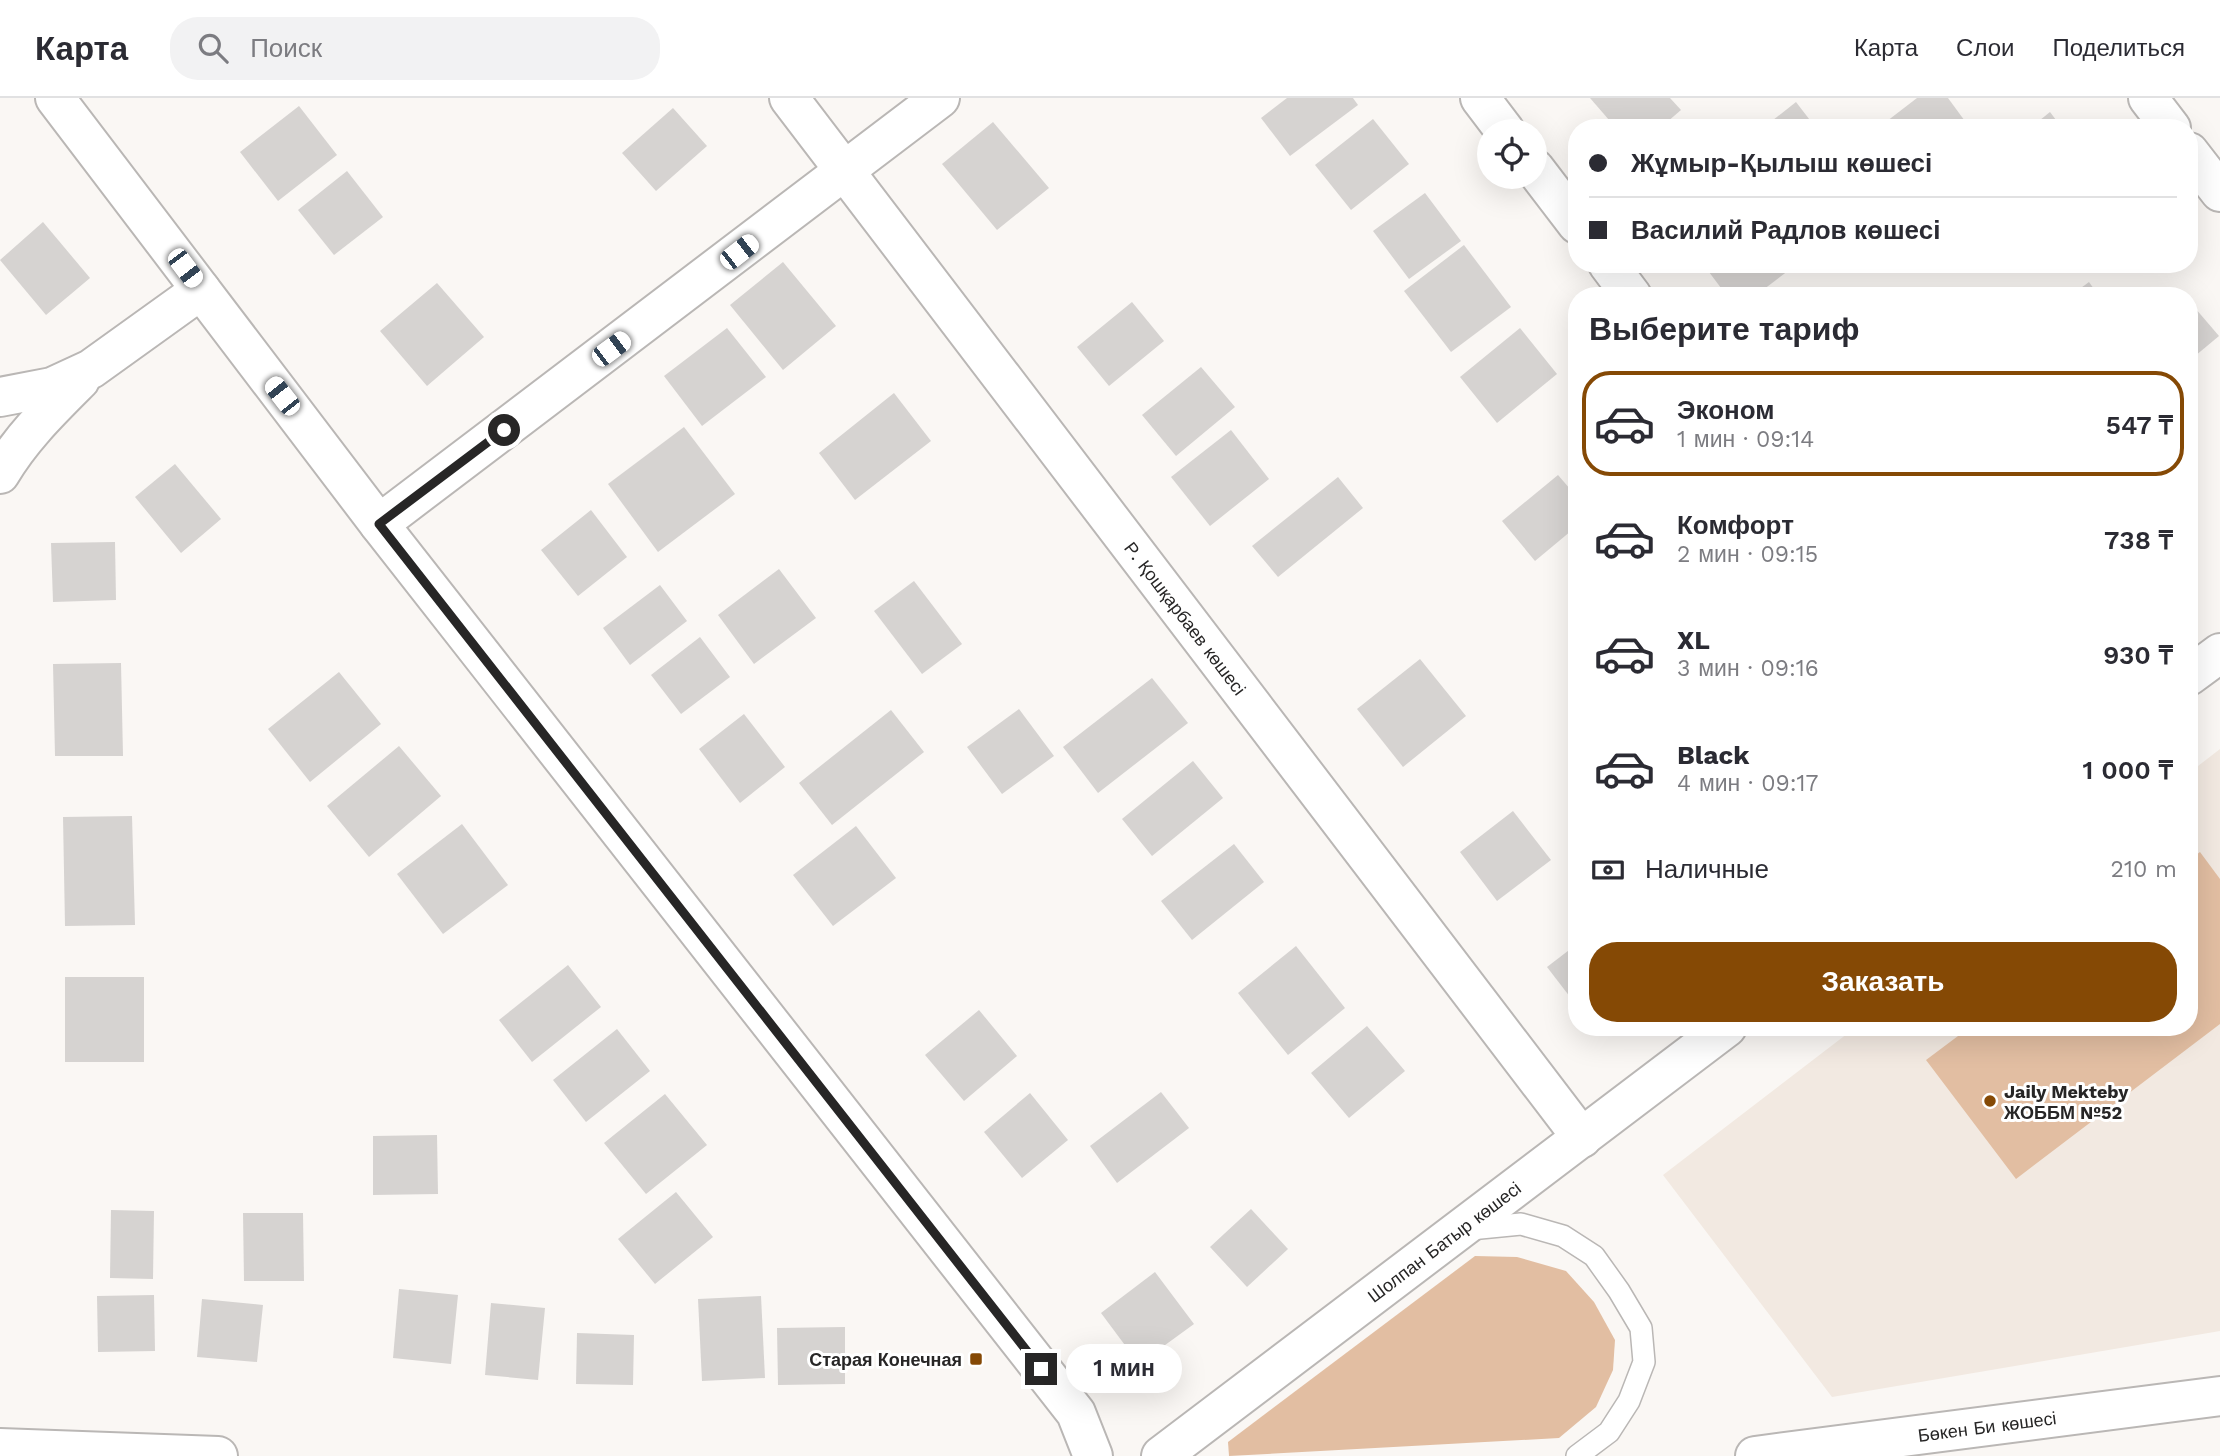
<!DOCTYPE html>
<html lang="ru">
<meta charset="utf-8">
<style>
body{margin:0;font-family:"Work Sans",sans-serif;background:#f2f2f3;color:#2b2b33;height:100vh;display:flex;flex-direction:column;font-size:26px;white-space:nowrap}
*{box-sizing:border-box;margin:0}
p{font-size:23px;color:#7c7c81}
.icon{flex:none;width:38px;height:38px;fill:none;stroke:currentColor;stroke-width:2;stroke-linecap:round;stroke-linejoin:round}
.map{position:relative;flex:1;overflow:hidden}
.sheet{position:absolute;left:1568px;top:189px;width:630px;height:749px;display:flex;flex-direction:column;background:#fff;border-radius:28px;box-shadow:0 7px 28px #0002}
.sheet>*{flex:none}
.guide{position:absolute;left:1568px;top:21px;width:630px;height:154px;border-radius:28px;box-shadow:0 7px 28px #0002;display:grid;align-content:center;height:154px;padding:0 21px;background:#fff}
.controls{position:absolute;left:1477px;top:21px;display:grid;gap:14px}
.controls a{display:grid;place-items:center;width:70px;height:70px;border-radius:50%;background:#fff;box-shadow:0 7px 28px #0002;font-size:35px}
.end{position:absolute;width:32px;height:32px;margin:-16px;border:9px solid #272626;background:#fff;box-shadow:0 0 0 4px #fff}
.from{border-radius:50%}
.bubble{position:absolute;height:49px;border-radius:24px;background:#fff;box-shadow:0 7px 28px #0002;font-size:23px;font-weight:600;line-height:49px;text-align:center}
.car{position:absolute;width:21px;height:42px;margin:-21px -10px;border-radius:9px;box-shadow:0 0 5px 2px #0007;background:linear-gradient(#fff 24%,#345 0 40%,#fff 0 76%,#345 0 86%,#fff 0)}
.guide b{display:flex;align-items:center;gap:24px;height:66px;font-size:26px}
.guide b+b{border-top:2px solid #e1e1e2}
.guide i{width:18px;height:18px;background:#2b2b33}
ul{padding:0;list-style:none}
li{display:flex;align-items:center;gap:21px;height:105px;margin:0 14px 10px;padding:0 7px;border:4px solid transparent;border-radius:28px}
li div{flex:1}
li b{display:block;font-size:26px}
li em{font-style:normal;font-weight:600}
li.current{border-color:#854905}
li>.icon{width:63px;height:63px;stroke-width:1.5}
h2{padding:0 21px;font-size:32px;line-height:84px}
.pay{display:flex;align-items:center;gap:18px;height:77px;padding:0 21px;font-size:26px}
.pay p{margin-inline-start:auto}
.cta{display:flex;gap:14px;margin-top:auto;padding:14px 21px}
.cta a{flex:1;height:80px;border-radius:28px;background:#854905;color:#fff;font-size:28px;font-weight:600;line-height:80px;text-align:center}
header{display:flex;align-items:center;gap:42px;box-sizing:border-box;height:98px;padding:0 35px;background:#fff;border-bottom:2px solid #e1e1e2}
header strong{font-size:33px}
nav{display:flex;gap:38px;margin-inline-start:auto;font-size:24px}
.search{width:490px;height:63px;background:#f2f2f3;display:flex;align-items:center;gap:18px;box-sizing:border-box;padding:0 24px;border-radius:28px;color:#7c7c81;font-size:26px}
.map>svg:first-child{display:block}
.built{fill:#f2e9e1}
.green{fill:#e2bea2}
.building{fill:#d6d3d1}
.lines{fill:none;stroke-linecap:round;stroke-linejoin:round}
.lane-casing{stroke:#bab7b5;stroke-width:24}
.street-casing{stroke:#bab7b5;stroke-width:42}
.secondary-casing{stroke:#bab7b5;stroke-width:42}
.lane{stroke:#fff;stroke-width:21}
.street{stroke:#fff;stroke-width:38}
.secondary{stroke:#fff;stroke-width:38}
.route{stroke:#272626;stroke-width:9}
.poi-dot{fill:#854905;stroke:#fff;stroke-width:2.5}
.labels{text-anchor:middle;dominant-baseline:central;stroke-width:6;stroke-linejoin:round;paint-order:stroke}
.street-label{font-size:18px;fill:#272626;stroke:#fff}
.poi-label{font-size:18px;font-weight:bold;fill:#272626;stroke:#fff;text-anchor:start}
</style>
<header>
<strong>Карта</strong>
<div class="search"><svg class="icon" aria-label="search" viewBox="0 0 24 24"><circle cx="10" cy="10" r="6"/><path d="M15 15l6 6"/></svg>Поиск</div>
<nav><a>Карта</a><a>Слои</a><a>Поделиться</a></nav>
</header>
<div class="map">
<svg width="2220" height="1358" viewBox="0 0 2220 1358">
<rect width="100%" height="100%" fill="#faf7f4"/>
<path class="built" d="M2220 651V1233L1832 1299 1663 1077 1856 929H2189V675Z"/>
<g class="green">
<path d="M2200 754 2220 781V926L2016 1081 1926 962 1970 929H2189V762Z"/>
<path d="M1475 1158 1517 1159 1566 1173 1594 1204 1615 1242 1613 1272 1596 1309 1559 1340 1229 1358 1228 1344Z"/>
</g>
<g class="building">
<path d="M1287 0H1353L1358 7 1290 58 1261 20Z"/>
<path d="M1590 0H1670L1681 12 1660 30H1616Z"/>
<path d="M1917 0H1948L1970 30H1878Z"/>
<path d="M1796 4 1816 30H1763Z"/>
<path d="M299 8 337 57 278 103 240 54Z"/>
<path d="M673 10 707 48 656 93 622 55Z"/>
<path d="M2050 14 2062 30H2030Z"/>
<path d="M1373 21 1409 66 1351 112 1315 67Z"/>
<path d="M993 24 1049 90 997 132 942 66Z"/>
<path d="M347 73 383 119 334 157 298 112Z"/>
<path d="M1425 95 1461 143 1409 181 1373 133Z"/>
<path d="M43 124 90 180 46 217 0 162Z"/>
<path d="M1464 147 1511 209 1451 254 1404 193Z"/>
<path d="M783 164 836 228 783 272 730 207Z"/>
<path d="M1703 166H1797L1755 198H1727Z"/>
<path d="M2089 184 2099 198H2070Z"/>
<path d="M437 185 484 239 427 288 380 233Z"/>
<path d="M2189 203 2219 238 2189 263Z"/>
<path d="M1132 204 1164 243 1109 288 1077 249Z"/>
<path d="M727 230 766 279 702 328 664 278Z"/>
<path d="M1520 230 1557 276 1497 325 1460 279Z"/>
<path d="M1201 269 1235 309 1176 358 1142 317Z"/>
<path d="M894 295 931 343 855 402 819 355Z"/>
<path d="M684 329 735 396 658 454 608 386Z"/>
<path d="M1231 332 1269 381 1210 428 1171 379Z"/>
<path d="M175 366 221 421 181 455 135 399Z"/>
<path d="M1558 377 1577 399V428L1535 463 1502 423Z"/>
<path d="M1338 379 1363 410 1278 479 1252 448Z"/>
<path d="M591 412 627 459 578 498 541 452Z"/>
<path d="M115 444 116 502 53 504 51 445Z"/>
<path d="M779 471 816 520 754 566 718 517Z"/>
<path d="M914 483 962 546 922 576 874 513Z"/>
<path d="M660 487 687 523 630 567 603 530Z"/>
<path d="M700 539 730 579 681 616 651 577Z"/>
<path d="M1420 561 1466 618 1403 669 1357 611Z"/>
<path d="M121 565 123 658H55L53 566Z"/>
<path d="M339 574 381 626 310 684 268 631Z"/>
<path d="M1152 580 1188 625 1098 695 1063 649Z"/>
<path d="M1019 611 1054 658 1002 696 967 649Z"/>
<path d="M891 612 924 654 832 727 799 685Z"/>
<path d="M744 616 785 669 740 705 699 651Z"/>
<path d="M399 648 441 698 369 759 327 708Z"/>
<path d="M1193 663 1223 700 1152 758 1122 721Z"/>
<path d="M1513 713 1551 762 1497 803 1460 754Z"/>
<path d="M132 718 135 827 65 828 63 719Z"/>
<path d="M462 726 508 787 443 836 397 776Z"/>
<path d="M856 728 896 780 833 828 793 777Z"/>
<path d="M1234 746 1264 784 1192 842 1161 803Z"/>
<path d="M1577 846V908L1547 869Z"/>
<path d="M1296 848 1345 910 1288 957 1238 895Z"/>
<path d="M568 867 601 909 532 964 499 922Z"/>
<rect x="65" y="879" width="79" height="85"/>
<path d="M979 912 1017 958 964 1003 925 957Z"/>
<path d="M1367 928 1405 973 1349 1020 1311 975Z"/>
<path d="M617 931 650 973 586 1024 553 982Z"/>
<path d="M1161 994 1189 1030 1117 1085 1090 1048Z"/>
<path d="M1030 995 1068 1042 1022 1080 984 1034Z"/>
<path d="M665 996 707 1047 646 1096 604 1045Z"/>
<path d="M437 1037 438 1096 373 1097V1038Z"/>
<path d="M676 1094 713 1139 655 1186 618 1141Z"/>
<path d="M1251 1111 1288 1151 1247 1189 1210 1149Z"/>
<path d="M111 1112 154 1113 153 1181 110 1180Z"/>
<path d="M243 1115H303L304 1183H244Z"/>
<path d="M1155 1174 1194 1226 1139 1266 1101 1215Z"/>
<path d="M399 1191 458 1197 451 1266 393 1260Z"/>
<path d="M154 1197 155 1253 98 1254 97 1198Z"/>
<path d="M761 1198 765 1280 702 1283 698 1201Z"/>
<path d="M202 1201 263 1207 257 1264 197 1259Z"/>
<path d="M491 1205 545 1210 538 1282 485 1277Z"/>
<path d="M845 1229V1286L778 1287 777 1230Z"/>
<path d="M577 1235 634 1237 633 1287 576 1286Z"/>
</g>
<g class="lines">
<defs>
<path id="lane" d="M1470 1131 1521 1126 1563 1138 1594 1158 1619 1193 1641 1230 1644 1264 1629 1303 1609 1334 1577 1358"/>
<g id="street">
<path id="s1" d="M789 0 1582 1040"/>
<path d="M1480 0 1505 33"/>
<path d="M2148 0 2171 30"/>
<path d="M2189 54 2220 94"/>
<path d="M1535 71 1577 126"/>
<path d="M1608 166 1632 198"/>
<path d="M0 299 52 289 91 271 201 192"/>
<path d="M0 376C21 340 51 311 80 282"/>
<path d="M379 426 940 0"/>
<path id="s2" d="M1755 1358 2220 1298"/>
</g>
<g id="secondary">
<path d="M55 0 379 426 1076 1315 1093 1358"/>
<path d="M2189 578 2220 555"/>
<path d="M0 1350 218 1358"/>
<path id="s3" d="M1161 1358 1727 929"/>
</g>
</defs>
<use href="#lane" class="lane-casing"/>
<use href="#street" class="street-casing"/>
<use href="#secondary" class="secondary-casing"/>
<use href="#lane" class="lane"/>
<use href="#street" class="street"/>
<use href="#secondary" class="secondary"/>
</g>
<g class="lines">
<path class="route" d="M504 332 379 426 1041 1271"/>
</g>
<g class="poi-dot">
<circle cx="1990" cy="1003" r="7"/>
<rect x="969" y="1254" width="14" height="14" rx="3.5"/>
</g>
<g class="labels">
<g class="street-label">
<text stroke="none"><textPath href="#s1" startOffset="654">Р. Қошқарбаев көшесі</textPath></text>
<text stroke="none"><textPath href="#s3" startOffset="355">Шолпан Батыр көшесі</textPath></text>
<text stroke="none"><textPath href="#s2" startOffset="234">Бөкен Би көшесі</textPath></text>
</g>
<g class="poi-label">
<text x="2004" y="993">Jaily Mekteby<tspan x="2004" dy="21">ЖОББМ №52</tspan></text>
<text x="962" y="1261" text-anchor="end">Старая Конечная</text>
</g>
</g>
</svg>
<div class="controls">
<a><svg class="icon" aria-label="locate" viewBox="0 0 24 24"><circle cx="12" cy="12" r="6"/><path d="M12 2v4M12 18v4M2 12h4M18 12h4"/></svg></a>
</div>
<i class="end from" style="left:504px;top:332px"></i>
<i class="end" style="left:1041px;top:1271px"></i>
<div class="bubble" style="left:1066px;top:1246px;width:116px">1 мин</div>
<i class="car" style="left:739px;top:154px;rotate:52deg"></i>
<i class="car" style="left:185px;top:170px;rotate:143deg"></i>
<i class="car" style="left:611px;top:251px;rotate:53deg"></i>
<i class="car" style="left:282px;top:298px;rotate:322deg"></i>
<div class="guide">
<b><i class="from"></i>Жұмыр-Қылыш көшесі</b>
<b><i></i>Василий Радлов көшесі</b>
</div>
<section class="sheet">
<h2>Выберите тариф</h2>
<ul>
<li class="current"><svg class="icon" aria-label="car" viewBox="0 0 24 24"><path d="M5 17H2v-5l4-1 3-4h7l3 4 3 1v5h-3M9 17h6M6 11h13"/><circle cx="7" cy="17" r="2"/><circle cx="17" cy="17" r="2"/></svg><div><b>Эконом</b><p>1 мин · 09:14</p></div><em>547 ₸</em></li>
<li><svg class="icon" aria-label="car" viewBox="0 0 24 24"><path d="M5 17H2v-5l4-1 3-4h7l3 4 3 1v5h-3M9 17h6M6 11h13"/><circle cx="7" cy="17" r="2"/><circle cx="17" cy="17" r="2"/></svg><div><b>Комфорт</b><p>2 мин · 09:15</p></div><em>738 ₸</em></li>
<li><svg class="icon" aria-label="car" viewBox="0 0 24 24"><path d="M5 17H2v-5l4-1 3-4h7l3 4 3 1v5h-3M9 17h6M6 11h13"/><circle cx="7" cy="17" r="2"/><circle cx="17" cy="17" r="2"/></svg><div><b>XL</b><p>3 мин · 09:16</p></div><em>930 ₸</em></li>
<li><svg class="icon" aria-label="car" viewBox="0 0 24 24"><path d="M5 17H2v-5l4-1 3-4h7l3 4 3 1v5h-3M9 17h6M6 11h13"/><circle cx="7" cy="17" r="2"/><circle cx="17" cy="17" r="2"/></svg><div><b>Black</b><p>4 мин · 09:17</p></div><em>1 000 ₸</em></li>
</ul>
<div class="pay"><svg class="icon" aria-label="cash" viewBox="0 0 24 24"><path d="M3 7h18v10H3z"/><circle cx="12" cy="12" r="2"/></svg>Наличные<p>210 m</p></div>
<div class="cta"><a>Заказать</a></div>
</section>
</div>
